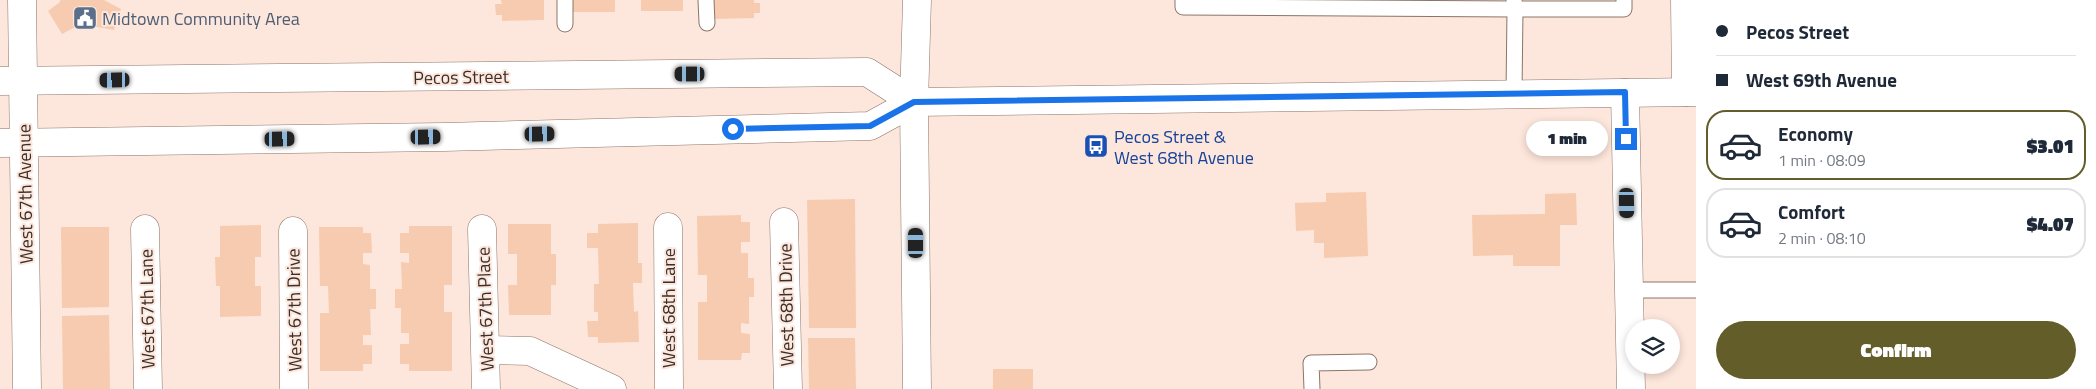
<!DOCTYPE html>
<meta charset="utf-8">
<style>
body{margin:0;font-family:"Titillium Web",sans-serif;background:#f2f2f3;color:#1f2937;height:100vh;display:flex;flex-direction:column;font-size:19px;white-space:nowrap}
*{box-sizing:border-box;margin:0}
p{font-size:16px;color:#747a83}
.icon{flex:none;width:28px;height:28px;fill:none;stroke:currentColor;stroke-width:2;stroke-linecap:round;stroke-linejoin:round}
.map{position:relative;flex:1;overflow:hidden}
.panel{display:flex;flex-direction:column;background:#fff;width:400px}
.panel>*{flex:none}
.hud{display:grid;align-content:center;height:110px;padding:0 20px;background:#fff}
.controls{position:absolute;left:1625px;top:319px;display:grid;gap:10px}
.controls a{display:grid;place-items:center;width:55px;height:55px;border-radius:50%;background:#fff;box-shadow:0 2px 8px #0003;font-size:25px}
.end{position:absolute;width:22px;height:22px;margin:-11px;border:6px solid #1a73e8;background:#fff;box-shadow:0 0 0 2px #fff}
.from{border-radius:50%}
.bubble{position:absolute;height:35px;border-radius:18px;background:#fff;box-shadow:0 2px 8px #0003;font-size:16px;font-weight:800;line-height:35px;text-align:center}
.car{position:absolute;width:15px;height:30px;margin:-15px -8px;border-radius:6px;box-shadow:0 0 4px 1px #0007;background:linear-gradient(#222 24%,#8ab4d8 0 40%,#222 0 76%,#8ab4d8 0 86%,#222 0)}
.hud b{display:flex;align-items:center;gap:18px;height:48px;font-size:19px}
.hud b+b{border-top:1px solid #e0e1e3}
.hud i{width:12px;height:12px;background:#1f2937}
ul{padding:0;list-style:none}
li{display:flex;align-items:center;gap:15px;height:70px;margin:0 10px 8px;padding:0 10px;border:2px solid #e0e1e3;border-radius:20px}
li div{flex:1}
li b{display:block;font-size:19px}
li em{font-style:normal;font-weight:800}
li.current{border-color:#625d29}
li>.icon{width:45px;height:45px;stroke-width:1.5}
.action{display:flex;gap:10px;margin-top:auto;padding:10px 20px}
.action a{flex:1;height:58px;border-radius:30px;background:#625d29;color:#fff;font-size:20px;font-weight:800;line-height:58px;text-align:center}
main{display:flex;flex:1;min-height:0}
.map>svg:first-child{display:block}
.building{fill:#f7cbaf}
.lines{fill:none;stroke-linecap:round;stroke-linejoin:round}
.lane-casing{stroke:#8d7469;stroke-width:17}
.street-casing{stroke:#8d7469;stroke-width:29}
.secondary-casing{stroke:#8d7469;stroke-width:29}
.lane{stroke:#fff;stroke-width:15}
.street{stroke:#fff;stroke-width:28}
.secondary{stroke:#fff;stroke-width:28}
.route{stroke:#1a73e8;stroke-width:6}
.labels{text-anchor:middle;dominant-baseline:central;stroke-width:4;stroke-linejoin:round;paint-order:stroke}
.service-label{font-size:18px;fill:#4e5e75;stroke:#fde6db;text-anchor:start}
.street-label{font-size:18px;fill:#3a2f2a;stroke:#fde6db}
.transit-label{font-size:18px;fill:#164399;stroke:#fde6db;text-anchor:start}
</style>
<main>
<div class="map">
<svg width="1696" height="389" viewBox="0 0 1696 389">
<rect width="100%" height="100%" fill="#fde6db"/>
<g class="building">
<path d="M60 0H104L121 9 114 30 81 24 62 34 48 11 60 2Z"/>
<path d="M501 0H544V20L502 21V15H496L495 4H502Z"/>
<rect x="573" y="0" width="42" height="12"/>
<rect x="641" y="0" width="42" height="11"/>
<path d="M712 0H754V3H760V13H754V18L712 19Z"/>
<path d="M1366 192 1368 256 1324 258V243H1314V230L1296 231 1295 203 1326 202V193Z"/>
<path d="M1576 193 1577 225H1560V266H1513V255L1473 256 1472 215 1545 214V194Z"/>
<path d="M855 199 856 328H809L807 200Z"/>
<path d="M741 215V222H750V242H741V253H748V278H754V297H749V324L741 323V333L750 334V353H742L741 360H698V302H707V275H698L697 216Z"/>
<path d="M638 223V263H642V283H633L634 312 638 311 639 342 598 343V337H588L587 321H598V312H594V284H599L598 248H587V233H598V224Z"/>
<path d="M508 224H551V254H556V285H551V315H509L508 285H517V254H508Z"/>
<path d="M261 225V257H255V286H261V316L220 317V286H216L215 257H220V226Z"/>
<path d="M409 226H452V285H444V312H452V371H409V364H400V344H409V333H401V308H395V289H402L401 262 409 263V253H400V233H409Z"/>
<path d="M61 227H109V307L62 308Z"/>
<path d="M319 227H363V233H371L372 253H363V264L370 265V289H376V309H370L371 335H363V345H372V364H363V371H320V313H329L328 286H320Z"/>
<path d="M109 315 110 389H63L62 316Z"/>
<path d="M808 338H855L856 389H809Z"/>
<rect x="993" y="369" width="40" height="20"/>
</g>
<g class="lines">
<defs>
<g id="lane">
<path d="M706 0 707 23"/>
<path d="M1183 0V7L1515 9 1514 0"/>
<path d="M565 24V0"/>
<path d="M1514 94 1515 9H1624V0"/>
<path d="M1629 290H1696"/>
<path d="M1312 389 1311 363 1369 362"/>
</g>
<g id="street">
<path d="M22 0 27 389"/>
<path d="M1685 0 1686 92"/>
<path d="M1625 93 1631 389"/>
<path d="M914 102 917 389"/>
<path d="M784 222 788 389"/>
<path d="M668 227 669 389"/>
<path d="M145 229 148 389"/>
<path d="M482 229 486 389"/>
<path d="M293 231 294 389"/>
<path d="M487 350 530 351 612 389"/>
</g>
<g id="secondary">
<path d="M0 81 867 72 914 102"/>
<path d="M914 102 917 0"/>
<path d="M0 143 444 137 870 126 914 102 1696 92"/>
</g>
</defs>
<use href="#lane" class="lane-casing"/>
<use href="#street" class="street-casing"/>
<use href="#secondary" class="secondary-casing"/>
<use href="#lane" class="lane"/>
<use href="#street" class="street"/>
<use href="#secondary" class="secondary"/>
</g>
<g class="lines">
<path class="route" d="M733 129 870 126 914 102 1625 92 1626 139"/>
</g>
<defs>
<symbol id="civic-square" viewBox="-11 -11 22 22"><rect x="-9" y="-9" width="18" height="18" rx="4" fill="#5c6f8a" stroke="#fde6db"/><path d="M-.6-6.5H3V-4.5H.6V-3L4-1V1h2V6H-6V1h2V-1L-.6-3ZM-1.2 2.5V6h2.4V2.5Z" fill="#fff"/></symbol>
<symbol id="bus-square" viewBox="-11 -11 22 22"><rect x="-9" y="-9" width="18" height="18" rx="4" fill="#1a4fb4" stroke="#fde6db"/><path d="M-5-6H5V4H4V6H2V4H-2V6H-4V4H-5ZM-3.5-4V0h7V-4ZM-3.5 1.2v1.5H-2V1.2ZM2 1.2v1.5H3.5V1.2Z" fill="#fff"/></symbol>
</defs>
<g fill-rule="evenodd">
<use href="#civic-square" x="71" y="4" width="28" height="28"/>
<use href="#bus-square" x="1082" y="132" width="28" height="28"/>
</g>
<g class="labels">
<g class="service-label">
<text x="102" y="18">Midtown Community Area</text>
</g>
<g class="street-label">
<text transform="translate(461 77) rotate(-1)">Pecos Street</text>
<text transform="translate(25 194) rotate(-91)">West 67th Avenue</text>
<text transform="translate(786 305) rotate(-91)">West 68th Drive</text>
<text transform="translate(668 308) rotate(-90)">West 68th Lane</text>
<text transform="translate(147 309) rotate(-91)">West 67th Lane</text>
<text transform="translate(485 309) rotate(-92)">West 67th Place</text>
<text transform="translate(294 310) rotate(-91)">West 67th Drive</text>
</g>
<g class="transit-label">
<text x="1114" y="136">Pecos Street &amp;<tspan x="1114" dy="21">West 68th Avenue</tspan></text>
</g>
</g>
</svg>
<div class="controls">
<a><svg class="icon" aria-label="layers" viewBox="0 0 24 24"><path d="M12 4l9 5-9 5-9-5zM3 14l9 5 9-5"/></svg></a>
</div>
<i class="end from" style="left:733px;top:129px"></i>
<i class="end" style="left:1626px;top:139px"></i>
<div class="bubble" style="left:1526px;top:121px;width:82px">1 min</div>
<i class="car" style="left:690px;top:74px;rotate:270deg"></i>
<i class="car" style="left:115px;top:80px;rotate:269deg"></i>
<i class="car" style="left:540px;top:134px;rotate:89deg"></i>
<i class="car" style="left:426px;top:137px;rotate:89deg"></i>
<i class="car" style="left:280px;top:139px;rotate:89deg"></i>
<i class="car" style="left:1627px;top:203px;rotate:179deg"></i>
<i class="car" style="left:916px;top:243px;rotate:0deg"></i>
</div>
<section class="panel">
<div class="hud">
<b><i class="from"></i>Pecos Street</b>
<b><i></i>West 69th Avenue</b>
</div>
<ul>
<li class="current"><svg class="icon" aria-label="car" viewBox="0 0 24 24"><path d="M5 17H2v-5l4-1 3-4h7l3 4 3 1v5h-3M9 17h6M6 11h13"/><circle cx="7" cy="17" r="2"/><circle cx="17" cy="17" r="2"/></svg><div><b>Economy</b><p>1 min · 08:09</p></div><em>$3.01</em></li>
<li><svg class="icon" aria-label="car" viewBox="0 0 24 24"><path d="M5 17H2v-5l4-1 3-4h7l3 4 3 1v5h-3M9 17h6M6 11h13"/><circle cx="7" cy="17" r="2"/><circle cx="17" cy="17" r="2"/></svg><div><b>Comfort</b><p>2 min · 08:10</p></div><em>$4.07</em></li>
</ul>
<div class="action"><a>Confirm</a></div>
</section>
</main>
